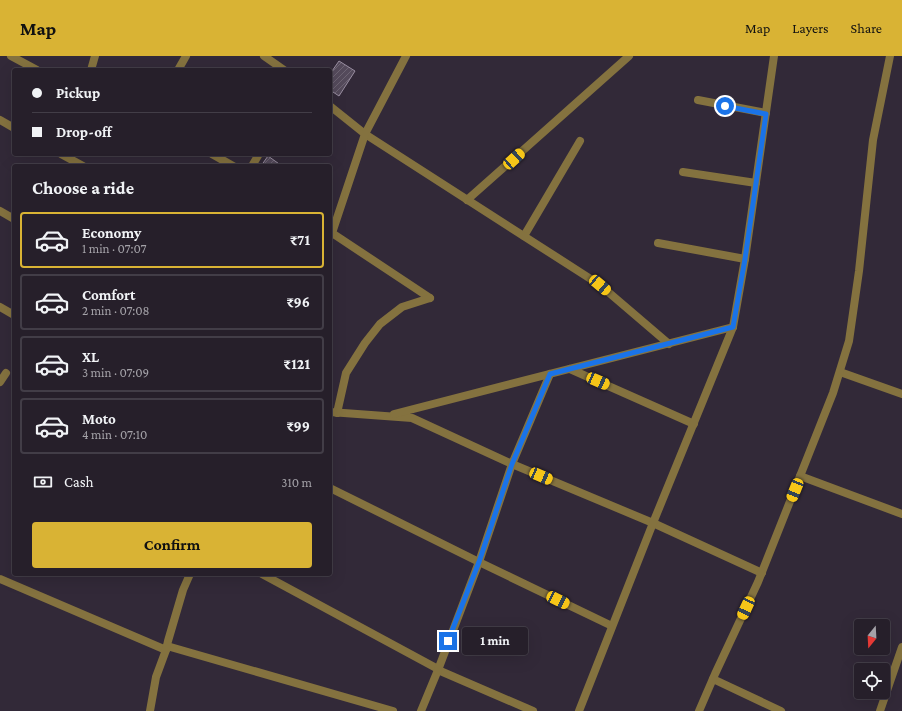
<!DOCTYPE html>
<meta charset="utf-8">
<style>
body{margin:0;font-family:"Crimson Pro",serif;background:#322c36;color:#f1f3f6;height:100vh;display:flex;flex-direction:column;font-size:15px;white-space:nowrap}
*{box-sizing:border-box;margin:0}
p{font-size:13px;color:#a4a2a8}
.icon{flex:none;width:22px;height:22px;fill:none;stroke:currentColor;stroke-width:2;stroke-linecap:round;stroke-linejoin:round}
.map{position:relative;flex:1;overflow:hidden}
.details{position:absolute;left:12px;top:108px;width:320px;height:412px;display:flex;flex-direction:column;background:#261f2a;border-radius:4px;box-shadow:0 4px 16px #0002,0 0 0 1px #423d47}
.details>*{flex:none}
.hud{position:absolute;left:12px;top:12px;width:320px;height:88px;border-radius:4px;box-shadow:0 4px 16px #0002,0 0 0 1px #423d47;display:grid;align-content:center;height:88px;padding:0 20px;background:#261f2a}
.needle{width:26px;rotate:198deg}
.controls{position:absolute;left:854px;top:563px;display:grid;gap:8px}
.controls a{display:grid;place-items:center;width:36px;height:36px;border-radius:4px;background:#261f2a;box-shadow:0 4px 16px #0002,0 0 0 1px #423d47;font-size:20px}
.end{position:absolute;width:18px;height:18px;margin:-9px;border:5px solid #1a73e8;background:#fff;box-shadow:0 0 0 2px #fff}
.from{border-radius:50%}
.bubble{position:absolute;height:28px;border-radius:4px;background:#261f2a;box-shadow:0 4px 16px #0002,0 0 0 1px #423d47;font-size:13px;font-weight:700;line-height:28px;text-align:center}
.car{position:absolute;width:12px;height:24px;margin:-12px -6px;border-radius:5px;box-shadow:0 0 3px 1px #0007;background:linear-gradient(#f5c518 24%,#345 0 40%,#f5c518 0 76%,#345 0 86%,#f5c518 0)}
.hud b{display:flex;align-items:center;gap:14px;height:38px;font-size:15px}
.hud b+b{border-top:1px solid #423d47}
.hud i{width:10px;height:10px;background:#f1f3f6}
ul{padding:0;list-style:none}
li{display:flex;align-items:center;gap:12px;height:56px;margin:0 8px 6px;padding:0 12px;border:2px solid #423d47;border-radius:4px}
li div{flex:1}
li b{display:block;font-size:15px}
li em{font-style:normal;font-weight:700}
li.current{border-color:#d9b334}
li>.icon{width:36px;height:36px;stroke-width:1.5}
h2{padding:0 20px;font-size:18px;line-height:48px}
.pay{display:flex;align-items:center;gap:10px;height:44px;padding:0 20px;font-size:15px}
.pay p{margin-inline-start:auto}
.primary-button{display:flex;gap:8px;margin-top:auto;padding:8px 20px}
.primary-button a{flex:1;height:46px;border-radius:4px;background:#d9b334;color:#111;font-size:16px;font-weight:700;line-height:46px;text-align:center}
header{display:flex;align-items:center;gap:24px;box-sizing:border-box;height:56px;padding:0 20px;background:#d9b334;color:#111}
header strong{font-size:19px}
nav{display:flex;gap:22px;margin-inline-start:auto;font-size:14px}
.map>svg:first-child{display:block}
.building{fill:url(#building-hatch);stroke:#998ea1}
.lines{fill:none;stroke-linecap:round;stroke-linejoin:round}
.service{stroke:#84723f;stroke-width:8}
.minor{stroke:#84723f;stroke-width:8}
.route{stroke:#1a73e8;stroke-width:5}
</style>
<header>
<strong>Map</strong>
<nav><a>Map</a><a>Layers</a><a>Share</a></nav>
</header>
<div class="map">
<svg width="902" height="655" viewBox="0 0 902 655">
<defs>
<pattern id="building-hatch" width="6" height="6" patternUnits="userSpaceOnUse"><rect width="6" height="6" fill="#544a5b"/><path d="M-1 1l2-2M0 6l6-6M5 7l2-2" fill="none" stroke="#6d6473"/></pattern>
</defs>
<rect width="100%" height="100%" fill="#322938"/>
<g class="building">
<path d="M339 5 355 15 339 40 330 34V18Z"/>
<path d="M268 100 282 110H261Z"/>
</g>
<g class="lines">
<g class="service">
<path d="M467 144 629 0"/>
<path d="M524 180 580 85"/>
</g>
<g class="minor">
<path d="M11 0 37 14"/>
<path d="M264 0 284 14"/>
<path d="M91 14 95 0"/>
<path d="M178 14 186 0"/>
<path d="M698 44 766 57"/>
<path d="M330 50 365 78 600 229 669 288"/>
<path d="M0 64 14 72"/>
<path d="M61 98 83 110"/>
<path d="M212 98 233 110"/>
<path d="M252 110 259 98"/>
<path d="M683 116 756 127"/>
<path d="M0 155 14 163"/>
<path d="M332 177 430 242"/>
<path d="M330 180 332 177 365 78 406 0"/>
<path d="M658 187 745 203"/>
<path d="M0 251 14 259"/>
<path d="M570 313 694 368"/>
<path d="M840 316 902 338"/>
<path d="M0 326 6 317"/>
<path d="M330 356 412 362 512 408 653 467 762 517"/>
<path d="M337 357 346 317 365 287 380 268 402 251 430 242"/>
<path d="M394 358 733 271"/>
<path d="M800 420 902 458"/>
<path d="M330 432 479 506 612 570"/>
<path d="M262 518 438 613"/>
<path d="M0 523 166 594"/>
<path d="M167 590 393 655"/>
<path d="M438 614 533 655"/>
<path d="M713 623 781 655"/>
<path d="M150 655 156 621 166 594 168 585 183 534 190 518"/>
<path d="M421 655 438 614 479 506 512 408 550 318"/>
<path d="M579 655 653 467 733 271 745 203 774 0"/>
<path d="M699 655 715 618 758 526 833 337 849 285 859 215 873 84 890 0"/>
<path d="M880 655 902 591"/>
</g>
</g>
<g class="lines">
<path class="route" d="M448 585 479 506 512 408 550 318 733 271 745 203 766 58 725 50"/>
</g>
</svg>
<div class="controls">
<a><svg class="needle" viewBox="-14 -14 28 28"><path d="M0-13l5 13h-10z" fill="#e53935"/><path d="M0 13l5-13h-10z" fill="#a4a2a8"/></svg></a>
<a><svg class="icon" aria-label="locate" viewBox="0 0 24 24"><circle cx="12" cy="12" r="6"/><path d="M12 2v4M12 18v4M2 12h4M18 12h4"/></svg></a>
</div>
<i class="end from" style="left:725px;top:50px"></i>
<i class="end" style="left:448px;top:585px"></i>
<div class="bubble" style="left:462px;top:571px;width:66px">1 min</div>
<i class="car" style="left:514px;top:103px;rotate:48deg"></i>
<i class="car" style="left:600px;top:229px;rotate:130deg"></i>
<i class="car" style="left:598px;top:325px;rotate:114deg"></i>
<i class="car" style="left:541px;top:420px;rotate:113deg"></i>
<i class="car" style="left:795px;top:434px;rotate:202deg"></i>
<i class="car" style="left:558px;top:544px;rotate:116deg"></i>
<i class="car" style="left:746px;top:552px;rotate:205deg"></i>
<div class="hud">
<b><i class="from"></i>Pickup</b>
<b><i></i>Drop-off</b>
</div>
<section class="details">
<h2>Choose a ride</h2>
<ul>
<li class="current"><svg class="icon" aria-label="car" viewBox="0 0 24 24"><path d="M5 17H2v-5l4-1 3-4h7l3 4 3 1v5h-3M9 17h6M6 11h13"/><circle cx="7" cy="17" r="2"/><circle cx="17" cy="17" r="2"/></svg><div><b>Economy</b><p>1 min · 07:07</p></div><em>₹71</em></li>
<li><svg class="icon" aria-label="car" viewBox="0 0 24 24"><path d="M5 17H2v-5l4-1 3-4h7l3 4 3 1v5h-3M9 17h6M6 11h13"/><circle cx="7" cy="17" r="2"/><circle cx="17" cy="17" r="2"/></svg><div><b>Comfort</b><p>2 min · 07:08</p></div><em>₹96</em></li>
<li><svg class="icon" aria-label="car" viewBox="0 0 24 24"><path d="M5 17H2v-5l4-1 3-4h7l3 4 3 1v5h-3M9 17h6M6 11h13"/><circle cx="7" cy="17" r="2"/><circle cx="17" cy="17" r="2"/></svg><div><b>XL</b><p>3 min · 07:09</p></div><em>₹121</em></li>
<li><svg class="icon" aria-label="car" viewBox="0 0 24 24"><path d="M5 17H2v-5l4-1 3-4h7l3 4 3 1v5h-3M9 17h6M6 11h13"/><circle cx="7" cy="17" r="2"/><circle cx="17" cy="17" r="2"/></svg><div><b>Moto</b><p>4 min · 07:10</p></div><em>₹99</em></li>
</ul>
<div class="pay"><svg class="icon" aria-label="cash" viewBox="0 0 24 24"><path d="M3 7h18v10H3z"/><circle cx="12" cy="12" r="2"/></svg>Cash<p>310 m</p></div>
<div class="primary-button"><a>Confirm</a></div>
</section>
</div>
